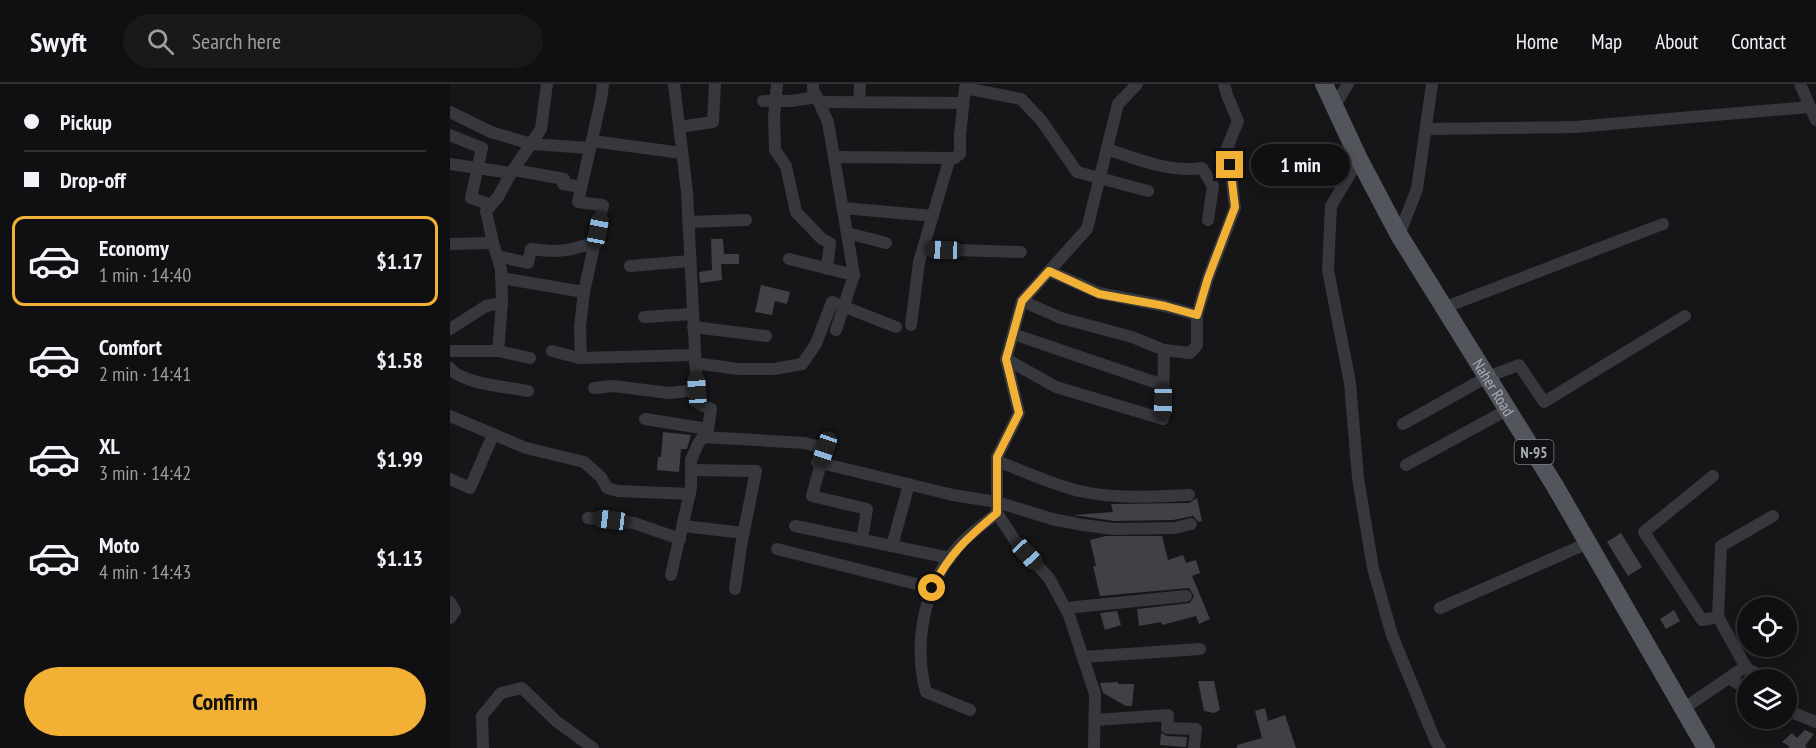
<!DOCTYPE html>
<meta charset="utf-8">
<style>
body{margin:0;font-family:"PT Sans Narrow",sans-serif;background:#19191b;color:#f1f3f6;height:100vh;display:flex;flex-direction:column;font-size:22px;white-space:nowrap}
*{box-sizing:border-box;margin:0}
p{font-size:20px;color:#9c9d9f}
.icon{flex:none;width:33px;height:33px;fill:none;stroke:currentColor;stroke-width:2;stroke-linecap:round;stroke-linejoin:round}
.map{position:relative;flex:1;overflow:hidden}
.panel{display:flex;flex-direction:column;background:#101012;width:450px}
.panel>*{flex:none}
.banner{display:grid;align-content:center;height:132px;padding:0 24px;background:#101012}
.controls{position:absolute;left:1287px;top:513px;display:grid;gap:12px}
.controls a{display:grid;place-items:center;width:60px;height:60px;border-radius:50%;background:#101012;box-shadow:0 3px 15px #0003,0 0 0 2px #303032;font-size:30px}
.end{position:absolute;width:27px;height:27px;margin:-14px;border:8px solid #f2b134;background:#111;box-shadow:0 0 0 3px #111}
.from{border-radius:50%}
.bubble{position:absolute;height:42px;border-radius:21px;background:#101012;box-shadow:0 3px 15px #0003,0 0 0 2px #303032;font-size:20px;font-weight:700;line-height:42px;text-align:center}
.car{position:absolute;width:18px;height:36px;margin:-18px -9px;border-radius:8px;box-shadow:0 0 4px 2px #0007;background:linear-gradient(#222 24%,#8ab4d8 0 40%,#222 0 76%,#8ab4d8 0 86%,#222 0)}
.banner b{display:flex;align-items:center;gap:21px;height:57px;font-size:22px}
.banner b+b{border-top:2px solid #303032}
.banner i{width:15px;height:15px;background:#f1f3f6}
ul{padding:0;list-style:none}
li{display:flex;align-items:center;gap:18px;height:90px;margin:0 12px 9px;padding:0 12px;border:3px solid transparent;border-radius:12px}
li div{flex:1}
li b{display:block;font-size:22px}
li em{font-style:normal;font-weight:700}
li.active{border-color:#f2b134}
li>.icon{width:54px;height:54px;stroke-width:1.5}
.action{display:flex;gap:12px;margin-top:auto;padding:12px 24px}
.action a{flex:1;height:69px;border-radius:36px;background:#f2b134;color:#111;font-size:24px;font-weight:700;line-height:69px;text-align:center}
header{display:flex;align-items:center;gap:36px;box-sizing:border-box;height:84px;padding:0 30px;background:#101012;border-bottom:2px solid #303032}
header strong{font-size:28px}
nav{display:flex;gap:33px;margin-inline-start:auto;font-size:21px}
.search{width:420px;height:54px;background:#19191b;display:flex;align-items:center;gap:15px;box-sizing:border-box;padding:0 21px;border-radius:33px;color:#9c9d9f;font-size:22px}
main{display:flex;flex:1;min-height:0}
.map>svg:first-child{display:block}
.building{fill:#404145}
.lines{fill:none;stroke-linecap:round;stroke-linejoin:round}
.street{stroke:#37383d;stroke-width:12}
.primary{stroke:#53555c;stroke-width:18}
.route{stroke:#f2b134;stroke-width:8}
.labels{text-anchor:middle;dominant-baseline:central;stroke-width:6;stroke-linejoin:round;paint-order:stroke}
.shield{fill:#111113;stroke:#7b7e86;stroke-width:1.5}
.shield-label{font-size:15px;font-weight:bold;fill:#a8adb8}
.street-label{font-size:16px;fill:#a8adb8;stroke:#111113}
</style>
<header>
<strong>Swyft</strong>
<div class="search"><svg class="icon" aria-label="search" viewBox="0 0 24 24"><circle cx="10" cy="10" r="6"/><path d="M15 15l6 6"/></svg>Search here</div>
<nav><a>Home</a><a>Map</a><a>About</a><a>Contact</a></nav>
</header>
<main>
<section class="panel">
<div class="banner">
<b><i class="from"></i>Pickup</b>
<b><i></i>Drop-off</b>
</div>
<ul>
<li class="active"><svg class="icon" aria-label="car" viewBox="0 0 24 24"><path d="M5 17H2v-5l4-1 3-4h7l3 4 3 1v5h-3M9 17h6M6 11h13"/><circle cx="7" cy="17" r="2"/><circle cx="17" cy="17" r="2"/></svg><div><b>Economy</b><p>1 min · 14:40</p></div><em>$1.17</em></li>
<li><svg class="icon" aria-label="car" viewBox="0 0 24 24"><path d="M5 17H2v-5l4-1 3-4h7l3 4 3 1v5h-3M9 17h6M6 11h13"/><circle cx="7" cy="17" r="2"/><circle cx="17" cy="17" r="2"/></svg><div><b>Comfort</b><p>2 min · 14:41</p></div><em>$1.58</em></li>
<li><svg class="icon" aria-label="car" viewBox="0 0 24 24"><path d="M5 17H2v-5l4-1 3-4h7l3 4 3 1v5h-3M9 17h6M6 11h13"/><circle cx="7" cy="17" r="2"/><circle cx="17" cy="17" r="2"/></svg><div><b>XL</b><p>3 min · 14:42</p></div><em>$1.99</em></li>
<li><svg class="icon" aria-label="car" viewBox="0 0 24 24"><path d="M5 17H2v-5l4-1 3-4h7l3 4 3 1v5h-3M9 17h6M6 11h13"/><circle cx="7" cy="17" r="2"/><circle cx="17" cy="17" r="2"/></svg><div><b>Moto</b><p>4 min · 14:43</p></div><em>$1.13</em></li>
</ul>
<div class="action"><a>Confirm</a></div>
</section>
<div class="map">
<svg width="1366" height="664" viewBox="0 0 1366 664">
<rect width="100%" height="100%" fill="#161618"/>
<g class="building">
<path d="M261 155H273L274 170H289V180H271L272 196 250 199 249 188 262 186Z"/>
<path d="M311 201 340 208 337 220 325 217 322 231 305 228Z"/>
<path d="M213 348 241 351 237 365H231L229 388 207 386 208 373H211Z"/>
<path d="M747 414 752 437 749 438 743 432 723 436 664 437 623 431 663 428 661 420 739 419Z"/>
<path d="M1171 449 1192 483 1178 492 1157 458Z"/>
<path d="M656 452H712L718 476 733 471 736 479 746 476 750 489 742 492 760 535 749 540 746 532 712 541 711 538 689 542 687 525 740 519 744 512 739 504 650 512 643 482H646L640 456Z"/>
<path d="M1224 526 1230 537 1216 545 1210 535Z"/>
<path d="M667 527 671 541 655 546 650 529Z"/>
<path d="M748 597H764L770 626 764 629 754 627Z"/>
<path d="M668 598V600H684L682 622H676L653 609 650 599Z"/>
<path d="M815 624 818 637 835 631 846 664H787V661L812 654 805 627Z"/>
<path d="M1355 646 1364 650 1355 662 1357 664H1338L1339 662 1332 658 1342 649 1347 654Z"/>
<path d="M711 649 717 652 737 653 736 663 710 661Z"/>
</g>
<g class="lines">
<g class="street">
<path d="M327 0 324 33 325 66 336 82 346 128 372 155 380 159 377 185"/>
<path d="M363 0V5L378 38 404 191 386 246"/>
<path d="M1350 0 1366 36"/>
<path d="M313 17H341L367 13"/>
<path d="M369 18 513 19"/>
<path d="M409 18 410 0"/>
<path d="M885 21 898 0"/>
<path d="M0 28 41 48 81 60 140 64"/>
<path d="M229 43 263 38 265 0"/>
<path d="M976 45 1125 43 1360 23"/>
<path d="M0 51 32 64 21 114 41 121"/>
<path d="M142 57 232 69"/>
<path d="M657 65C687 75 720 89 752 84L763 102 758 136"/>
<path d="M384 73 505 74"/>
<path d="M909 75 881 122 878 186 900 299 908 394 923 484 942 551 985 656 990 664"/>
<path d="M0 80 61 89"/>
<path d="M64 86 114 95 113 100 131 103"/>
<path d="M393 124 483 132"/>
<path d="M238 138 296 136"/>
<path d="M397 149 436 159"/>
<path d="M949 151 967 105 982 0"/>
<path d="M0 160 43 159"/>
<path d="M474 165 571 168"/>
<path d="M47 172 78 179 81 165C110 169 118 167 146 158"/>
<path d="M339 175 404 191"/>
<path d="M180 182 240 177"/>
<path d="M599 187 649 209 715 222 747 231"/>
<path d="M51 194 134 208"/>
<path d="M572 217 611 234 682 253 714 266"/>
<path d="M993 224 1213 140"/>
<path d="M194 233 242 230"/>
<path d="M461 241 469 178 499 77 510 70V51L515 4 571 15 591 36 627 88 698 107"/>
<path d="M243 243 316 252"/>
<path d="M0 245 36 222 52 219"/>
<path d="M563 250 713 301"/>
<path d="M0 267H48L80 274"/>
<path d="M48 267 52 219 51 185 43 159 36 127 48 113 61 89 91 45 97 0"/>
<path d="M102 267 129 274 244 271"/>
<path d="M131 274 130 242 134 208 153 121 128 118 151 16 153 0"/>
<path d="M556 275 606 303 713 335 714 266 740 269 747 261V231L758 194 785 124 780 81 775 69 788 37 777 11 774 0"/>
<path d="M245 279 288 285H324L352 280 366 260 382 218 446 243"/>
<path d="M0 284C11 300 59 303 78 307"/>
<path d="M144 304 163 302 219 309 247 306"/>
<path d="M0 332 76 364 134 378 151 393 157 404 168 407 240 410"/>
<path d="M195 335 258 345"/>
<path d="M953 340 1037 293 1069 281 1094 318 1235 232"/>
<path d="M253 353 355 359 375 365 362 412 417 425 412 456"/>
<path d="M547 377C573 387 601 400 629 407 665 415 702 413 739 411"/>
<path d="M367 378 503 411 547 418 602 435 633 441 664 445 724 444 741 440"/>
<path d="M956 381 1057 326"/>
<path d="M241 386 306 387 291 462 285 505"/>
<path d="M1263 392 1194 448 1252 536 1268 533"/>
<path d="M0 395 20 404 43 351"/>
<path d="M138 434 184 439 230 455"/>
<path d="M233 442 294 449"/>
<path d="M345 442 500 474"/>
<path d="M442 462 459 400"/>
<path d="M327 465 482 504"/>
<path d="M221 491 241 404V376L248 360 258 345 261 325 249 320 247 306 237 108 224 0"/>
<path d="M0 518 5 527 0 534"/>
<path d="M616 524 736 512"/>
<path d="M990 524 1138 459"/>
<path d="M633 573 750 565"/>
<path d="M1279 594 1298 606"/>
<path d="M1321 596 1297 585 1268 533 1271 462 1323 432"/>
<path d="M1233 625 1296 582"/>
<path d="M520 626 476 608C463 559 474 501 508 463 519 450 534 440 547 429"/>
<path d="M1336 626 1366 638"/>
<path d="M645 636 718 631 717 644 746 645 744 664"/>
<path d="M33 664 32 632 51 609 72 604 106 637 143 664"/>
<path d="M644 664 645 610 619 531 599 494 566 458 547 429V373L569 329 556 275 572 217 637 145 668 20 687 0"/>
</g>
<path class="primary" id="s1" d="M874 0 909 75 949 151 1105 402 1256 664"/>
</g>
<g class="lines">
<path class="route" d="M482 504C500 469 517 454 547 429V373L569 329 556 275 572 217 599 187 649 210 715 222 747 231 758 194 785 123 780 81"/>
</g>
<g class="labels">
<rect class="shield" x="1064.5" y="356" width="39" height="24" rx="4.5"/>
<g class="shield-label">
<text x="1084" y="368">N-95</text>
</g>
<g class="street-label">
<text stroke="none"><textPath href="#s1" startOffset="348">Naher Road</textPath></text>
</g>
</g>
</svg>
<div class="controls">
<a><svg class="icon" aria-label="locate" viewBox="0 0 24 24"><circle cx="12" cy="12" r="6"/><path d="M12 2v4M12 18v4M2 12h4M18 12h4"/></svg></a>
<a><svg class="icon" aria-label="layers" viewBox="0 0 24 24"><path d="M12 4l9 5-9 5-9-5zM3 14l9 5 9-5"/></svg></a>
</div>
<i class="end from" style="left:482px;top:504px"></i>
<i class="end" style="left:780px;top:81px"></i>
<div class="bubble" style="left:801px;top:60px;width:99px">1 min</div>
<i class="car" style="left:148px;top:146px;rotate:11deg"></i>
<i class="car" style="left:494px;top:166px;rotate:272deg"></i>
<i class="car" style="left:247px;top:306px;rotate:356deg"></i>
<i class="car" style="left:713px;top:318px;rotate:181deg"></i>
<i class="car" style="left:375px;top:365px;rotate:199deg"></i>
<i class="car" style="left:161px;top:436px;rotate:277deg"></i>
<i class="car" style="left:577px;top:470px;rotate:137deg"></i>
</div>
</main>
